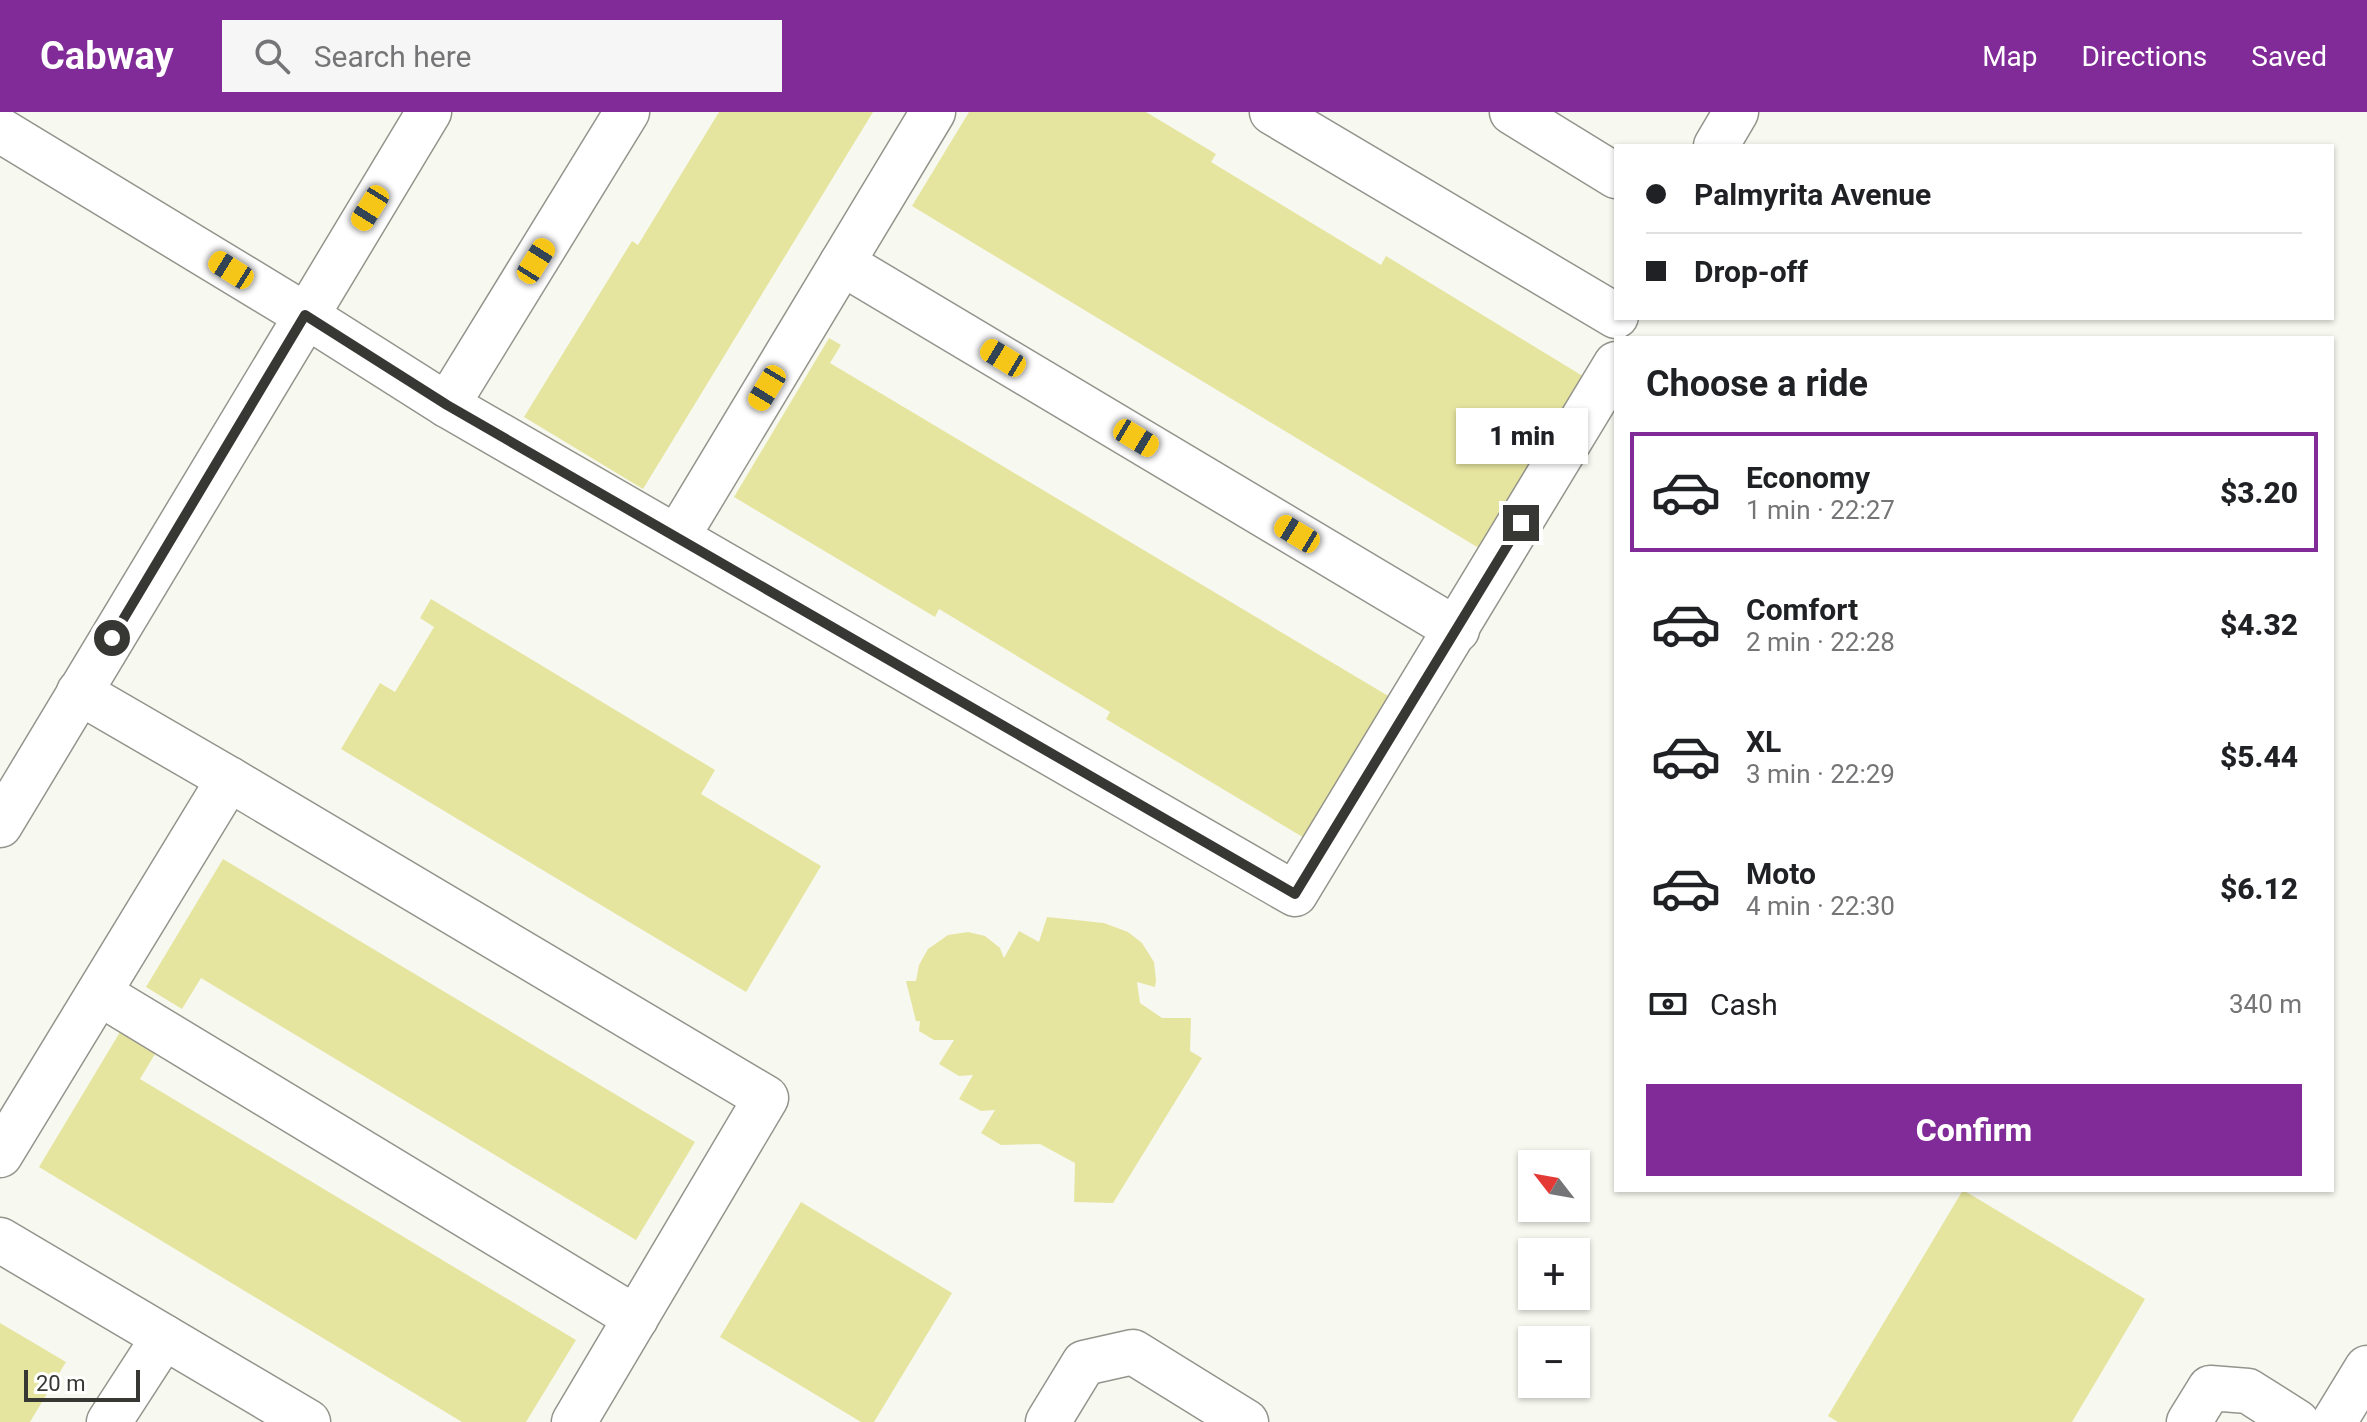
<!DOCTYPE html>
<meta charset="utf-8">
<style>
body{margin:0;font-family:Roboto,sans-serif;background:#f6f6f6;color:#202124;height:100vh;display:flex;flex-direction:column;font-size:30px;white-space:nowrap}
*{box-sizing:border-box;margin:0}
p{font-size:26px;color:#757577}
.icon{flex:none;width:44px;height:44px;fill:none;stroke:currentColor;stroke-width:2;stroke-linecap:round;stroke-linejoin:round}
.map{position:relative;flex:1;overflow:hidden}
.panel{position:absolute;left:1614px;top:224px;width:720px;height:856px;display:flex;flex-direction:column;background:#fff;border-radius:0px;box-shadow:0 2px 6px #0004}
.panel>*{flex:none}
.hud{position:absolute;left:1614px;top:32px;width:720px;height:176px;border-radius:0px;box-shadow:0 2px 6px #0004;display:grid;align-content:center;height:176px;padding:0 32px;background:#fff}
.needle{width:52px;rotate:301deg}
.tools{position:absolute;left:1518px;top:1038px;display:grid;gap:16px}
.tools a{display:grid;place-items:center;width:72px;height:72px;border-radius:0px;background:#fff;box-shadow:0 2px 6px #0004;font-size:40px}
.scale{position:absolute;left:24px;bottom:20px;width:116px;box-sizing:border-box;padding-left:8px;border:4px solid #373734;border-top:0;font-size:22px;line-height:28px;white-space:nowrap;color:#373734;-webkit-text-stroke:6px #fffffe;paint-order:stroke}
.end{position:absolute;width:36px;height:36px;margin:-18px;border:10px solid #373734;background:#fff;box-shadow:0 0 0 4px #fff}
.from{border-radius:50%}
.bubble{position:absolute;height:56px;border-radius:0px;background:#fff;box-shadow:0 2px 6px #0004;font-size:26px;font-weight:800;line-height:56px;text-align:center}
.car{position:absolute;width:24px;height:48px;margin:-24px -12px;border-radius:10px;box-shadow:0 0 6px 2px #0007;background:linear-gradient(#f5c518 24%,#345 0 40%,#f5c518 0 76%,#345 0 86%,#f5c518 0)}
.hud b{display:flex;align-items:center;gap:28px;height:76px;font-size:30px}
.hud b+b{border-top:2px solid #e0e0e0}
.hud i{width:20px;height:20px;background:#202124}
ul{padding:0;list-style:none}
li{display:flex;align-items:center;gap:24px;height:120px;margin:0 16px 12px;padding:0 16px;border:4px solid transparent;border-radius:0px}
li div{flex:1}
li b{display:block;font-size:30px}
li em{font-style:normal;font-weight:800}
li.current{border-color:#812b99}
li>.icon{width:72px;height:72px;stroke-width:1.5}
h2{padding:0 32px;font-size:36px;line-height:96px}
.pay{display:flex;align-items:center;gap:20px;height:88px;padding:0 32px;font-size:30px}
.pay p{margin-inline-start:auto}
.cta{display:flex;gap:16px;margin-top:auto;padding:16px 32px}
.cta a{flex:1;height:92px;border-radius:0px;background:#812b99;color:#fff;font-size:32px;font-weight:800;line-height:92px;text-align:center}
header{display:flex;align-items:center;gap:48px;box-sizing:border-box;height:112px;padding:0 40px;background:#812b99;color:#fff}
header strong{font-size:38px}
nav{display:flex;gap:44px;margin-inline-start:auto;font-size:28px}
.search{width:560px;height:72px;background:#f6f6f6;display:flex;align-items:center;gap:20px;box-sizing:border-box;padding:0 28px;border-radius:0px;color:#757577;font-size:30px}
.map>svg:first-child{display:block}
.building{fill:#e6e5a0}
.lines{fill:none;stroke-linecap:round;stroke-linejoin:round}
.minor-casing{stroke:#94948d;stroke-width:47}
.minor{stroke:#fff;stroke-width:44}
.route{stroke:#373734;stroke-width:10}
</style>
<header>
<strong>Cabway</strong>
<div class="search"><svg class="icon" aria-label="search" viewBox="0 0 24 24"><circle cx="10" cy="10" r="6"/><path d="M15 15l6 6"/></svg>Search here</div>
<nav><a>Map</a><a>Directions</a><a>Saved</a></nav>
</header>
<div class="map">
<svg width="2367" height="1310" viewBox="0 0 2367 1310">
<rect width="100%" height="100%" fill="#f7f8f0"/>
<g class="building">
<path d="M719 0H873L643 377 524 305 632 129 638 133Z"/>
<path d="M969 0H1146L1216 42 1211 50 1381 153 1386 144 1586 266 1482 438 912 94Z"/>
<path d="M829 226 841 233 830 251 1390 585 1306 727 1106 607 1110 600 939 497 935 505 734 385Z"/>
<path d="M431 487 715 658 701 682 821 754 746 880 341 637 380 571 395 580 434 515 420 506Z"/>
<path d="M223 747 695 1030 636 1128 201 866 182 897 146 875Z"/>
<path d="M1047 805 1104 811 1128 820 1142 831 1154 850 1156 868 1155 875 1137 870 1140 891 1162 906H1191L1190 939 1202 946 1113 1091 1074 1090 1075 1051 1040 1032 1001 1033 981 1021 995 998 981 999 959 987 973 963 959 964 939 952 954 928H934L919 919 920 909H916L906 869H916L919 853 928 837 948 823 968 820 985 824 1000 836 1004 846 1019 819 1039 830Z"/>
<path d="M123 915 158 937 140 967 576 1228 526 1310H462L39 1055Z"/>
<path d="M1963 1078 2145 1187 2072 1310H1838L1828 1304Z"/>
<path d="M801 1090 952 1181 874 1310H861L720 1225Z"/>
<path d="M0 1211 66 1250 30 1310H0Z"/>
</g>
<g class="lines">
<defs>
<g id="minor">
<path d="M1272 0 1616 204"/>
<path d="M1512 0 1616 64"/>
<path d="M0 18 305 203 447 293 1295 782 1616 252"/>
<path d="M1716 34 1736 0"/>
<path d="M842 151 1457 518"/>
<path d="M447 293 627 0"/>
<path d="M677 425 933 0"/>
<path d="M229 667 766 986 574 1310"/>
<path d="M0 713 429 0"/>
<path d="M99 881 636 1206"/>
<path d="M0 1043 229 667 79 580"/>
<path d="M0 1128 308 1310"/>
<path d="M109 1310 164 1225"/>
<path d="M1048 1310 1084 1251 1133 1240 1246 1310"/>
<path d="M2189 1310 2210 1276 2248 1279 2297 1310"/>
<path d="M2334 1310 2367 1256"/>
</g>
</defs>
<use href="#minor" class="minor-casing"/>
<use href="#minor" class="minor"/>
</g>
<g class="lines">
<path class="route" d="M112 526 305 203 447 293 1295 782 1521 411"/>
</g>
</svg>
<div class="tools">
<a><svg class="needle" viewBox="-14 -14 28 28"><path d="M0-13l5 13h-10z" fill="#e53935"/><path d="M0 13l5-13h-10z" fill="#757577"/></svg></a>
<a>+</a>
<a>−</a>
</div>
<div class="scale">20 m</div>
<i class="end from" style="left:112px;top:526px"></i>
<i class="end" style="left:1521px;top:411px"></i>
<div class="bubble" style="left:1456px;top:296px;width:132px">1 min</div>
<i class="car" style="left:370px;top:96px;rotate:212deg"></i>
<i class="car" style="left:536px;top:149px;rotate:32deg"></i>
<i class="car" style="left:231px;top:158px;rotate:302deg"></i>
<i class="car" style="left:1003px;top:246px;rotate:301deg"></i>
<i class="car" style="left:767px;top:276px;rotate:211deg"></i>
<i class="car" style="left:1136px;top:326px;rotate:121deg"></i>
<i class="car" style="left:1297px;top:422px;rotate:301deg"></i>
<div class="hud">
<b><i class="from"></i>Palmyrita Avenue</b>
<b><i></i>Drop-off</b>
</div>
<section class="panel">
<h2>Choose a ride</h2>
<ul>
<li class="current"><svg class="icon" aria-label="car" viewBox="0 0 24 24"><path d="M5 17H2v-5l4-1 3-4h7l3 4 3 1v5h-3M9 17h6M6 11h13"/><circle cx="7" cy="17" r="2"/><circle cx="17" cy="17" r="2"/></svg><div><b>Economy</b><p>1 min · 22:27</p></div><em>$3.20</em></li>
<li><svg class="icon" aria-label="car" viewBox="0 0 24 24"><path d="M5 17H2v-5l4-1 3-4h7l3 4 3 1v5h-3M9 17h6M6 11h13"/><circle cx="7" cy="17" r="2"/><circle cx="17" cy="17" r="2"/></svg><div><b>Comfort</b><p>2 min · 22:28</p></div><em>$4.32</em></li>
<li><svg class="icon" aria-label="car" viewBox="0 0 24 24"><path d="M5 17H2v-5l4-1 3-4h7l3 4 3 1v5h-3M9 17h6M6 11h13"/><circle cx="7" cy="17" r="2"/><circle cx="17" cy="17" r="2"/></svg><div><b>XL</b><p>3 min · 22:29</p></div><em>$5.44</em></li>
<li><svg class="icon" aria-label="car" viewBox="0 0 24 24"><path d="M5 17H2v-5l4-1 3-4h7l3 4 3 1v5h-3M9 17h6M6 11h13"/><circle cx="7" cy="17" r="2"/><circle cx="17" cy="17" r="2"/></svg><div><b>Moto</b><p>4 min · 22:30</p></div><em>$6.12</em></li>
</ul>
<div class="pay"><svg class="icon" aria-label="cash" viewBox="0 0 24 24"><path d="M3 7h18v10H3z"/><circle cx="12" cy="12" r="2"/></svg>Cash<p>340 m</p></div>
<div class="cta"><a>Confirm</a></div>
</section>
</div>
